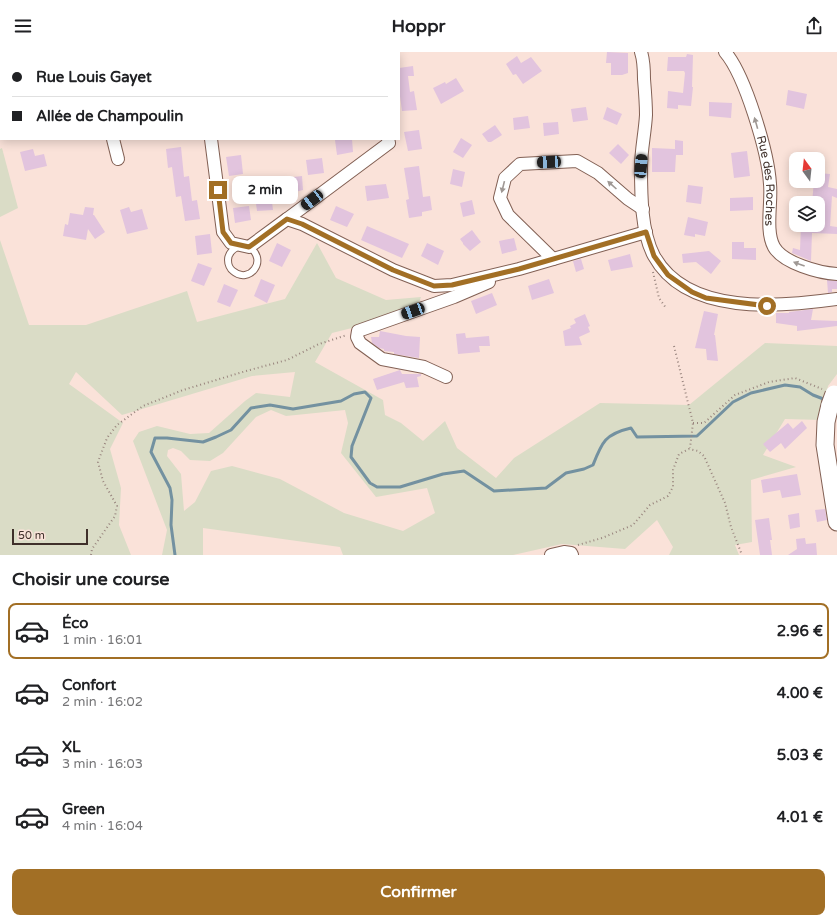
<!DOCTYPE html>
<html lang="fr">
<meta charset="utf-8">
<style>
body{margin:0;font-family:"Varela Round",sans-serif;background:#f2f2f2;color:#202124;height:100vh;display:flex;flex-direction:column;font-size:15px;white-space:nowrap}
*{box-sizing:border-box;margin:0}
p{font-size:13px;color:#757577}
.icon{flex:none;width:22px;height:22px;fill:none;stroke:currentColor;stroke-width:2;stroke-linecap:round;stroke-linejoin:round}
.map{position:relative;height:503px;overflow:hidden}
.details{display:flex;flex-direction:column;background:#fff;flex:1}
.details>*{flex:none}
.top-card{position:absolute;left:0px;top:0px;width:400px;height:88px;box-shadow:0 2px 10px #0003;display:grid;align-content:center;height:88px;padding:0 12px;background:#fff}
.needle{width:26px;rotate:345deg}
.buttons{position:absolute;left:789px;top:100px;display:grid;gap:8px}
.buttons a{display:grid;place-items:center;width:36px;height:36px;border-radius:8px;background:#fff;box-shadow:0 2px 10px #0003;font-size:20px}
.scale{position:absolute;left:12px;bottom:10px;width:76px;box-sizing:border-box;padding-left:4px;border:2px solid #3f302a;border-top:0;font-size:11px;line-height:14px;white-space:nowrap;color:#3f302a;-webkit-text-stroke:3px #fae2d9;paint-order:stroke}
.end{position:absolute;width:18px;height:18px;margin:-9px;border:5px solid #a26f25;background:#fff;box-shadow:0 0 0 2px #fff}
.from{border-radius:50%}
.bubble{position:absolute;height:28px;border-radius:8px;background:#fff;box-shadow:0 2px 10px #0003;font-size:13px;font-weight:800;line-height:28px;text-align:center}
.car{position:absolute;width:12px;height:24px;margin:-12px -6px;border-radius:5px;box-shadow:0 0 3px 1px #0007;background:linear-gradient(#222 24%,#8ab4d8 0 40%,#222 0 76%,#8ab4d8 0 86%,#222 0)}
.top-card b{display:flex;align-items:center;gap:14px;height:38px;font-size:15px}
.top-card b+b{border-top:1px solid #e0e0e0}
.top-card i{width:10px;height:10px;background:#202124}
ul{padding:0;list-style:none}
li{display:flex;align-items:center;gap:12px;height:56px;margin:0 8px 6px;padding:0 4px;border:2px solid transparent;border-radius:8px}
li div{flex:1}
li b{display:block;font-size:15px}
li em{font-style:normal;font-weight:800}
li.selected{border-color:#a26f25}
li>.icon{width:36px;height:36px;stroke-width:1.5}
h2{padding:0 12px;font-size:18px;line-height:48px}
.primary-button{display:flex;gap:8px;margin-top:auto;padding:8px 12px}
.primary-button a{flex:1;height:46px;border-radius:8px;background:#a26f25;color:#fff;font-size:16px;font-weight:800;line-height:46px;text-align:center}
header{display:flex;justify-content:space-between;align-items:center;height:52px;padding:0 12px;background:#fff;font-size:18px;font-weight:800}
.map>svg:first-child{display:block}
.green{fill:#dadcc6;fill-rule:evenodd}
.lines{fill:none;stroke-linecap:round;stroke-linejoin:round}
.stream{stroke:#7391a0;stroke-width:3}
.building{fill:#e2c4de}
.lane-casing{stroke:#826054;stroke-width:8}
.street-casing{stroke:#826054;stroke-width:14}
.secondary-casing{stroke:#826054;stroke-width:19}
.path{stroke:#99857e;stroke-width:2;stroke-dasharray:1 3;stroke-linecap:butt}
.lane{stroke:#fff;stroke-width:6}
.street{stroke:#fff;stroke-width:12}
.secondary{stroke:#fff;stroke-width:17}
.secondary-bridge-casing{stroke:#826054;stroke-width:19;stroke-linecap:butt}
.secondary-bridge{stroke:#fff;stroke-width:17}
.oneway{fill:#9f9894}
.route{stroke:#a26f25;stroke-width:5}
.labels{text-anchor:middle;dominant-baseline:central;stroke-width:4;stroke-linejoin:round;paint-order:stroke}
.street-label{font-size:12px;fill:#3f302a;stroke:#fae2d9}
</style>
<header><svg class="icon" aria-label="menu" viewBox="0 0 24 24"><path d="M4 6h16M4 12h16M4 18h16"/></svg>Hoppr<svg class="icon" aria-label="share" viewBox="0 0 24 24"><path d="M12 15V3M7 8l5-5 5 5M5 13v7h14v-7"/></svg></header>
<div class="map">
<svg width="837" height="503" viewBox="0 0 837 503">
<rect width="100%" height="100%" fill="#fae2d9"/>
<g class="green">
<path d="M2 96 18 156 0 165V97Z"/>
<path d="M0 188 29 273H86L187 239 197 270 285 247 317 191 336 226 386 248 421 245 414 264 388 267 332 281 315 310 383 348 385 363 401 371 423 389 445 369 457 396 496 426 514 406 600 351 689 353 765 291 837 294V322L828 334 821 368 785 367 763 403 796 415 751 428 752 490 735 493 739 503H669L673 495 657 468 625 497 562 492 513 503H343L340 495 203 476V503H162L167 478 133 389 139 380 157 374 190 382 209 381 245 349 256 341 290 345 295 320 252 324 122 363 76 320 69 332 123 371 110 397 121 436 119 473 131 503H0ZM271 358 286 364 345 358 348 371 341 401 376 445 427 436 435 461 403 479 344 461 280 427 232 414 211 419 195 450 184 459 181 422 167 404 168 398 173 396 181 399 190 408 210 409 223 401 256 365Z"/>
</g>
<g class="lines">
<path class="stream" d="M175 503 171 473 172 448 170 436 151 400 155 386H167L203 390 216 385 231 378 251 356 270 353 293 357 341 349 354 342 365 340 371 346 352 394 351 405 370 431 377 435H400L443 422 464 419 494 439 546 436 566 421 584 417 593 413C602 390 605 382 631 376L637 385 697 384 733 350 751 341 785 333 800 335 813 343 826 348"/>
</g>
<g class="building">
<path d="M607 0 628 1V21L622 23H611V11H606Z"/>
<path d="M687 2 693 3 692 35H693L691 54 678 53V57L667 56 668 39 683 41 685 21 684 19H667L668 5H686Z"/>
<path d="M517 4 521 11 531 5 542 19 523 32 516 22 513 23 506 12Z"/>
<path d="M413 14 414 24H408L410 40 414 39 417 58 402 59 399 37V16Z"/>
<path d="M456 26 464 39 441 52 433 36 445 30 446 32Z"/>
<path d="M788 38 807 42 804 57 786 53Z"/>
<path d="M709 50 732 51 731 66 709 64Z"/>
<path d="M586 55 588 68 573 70 571 57Z"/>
<path d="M607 55 622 62 617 73 603 67Z"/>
<path d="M528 64 530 76 514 78 513 66Z"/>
<path d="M558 70 559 82 544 84 543 71Z"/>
<path d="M495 73 502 83 491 90H488L482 82Z"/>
<path d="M419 78 422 97 408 99 404 80Z"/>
<path d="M461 86 472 93 463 106 453 100Z"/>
<path d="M344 87H352L353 100 337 103 335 88Z"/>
<path d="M675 88 683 89V103H676L675 120H652V96L675 97Z"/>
<path d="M618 92 629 103 621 112 609 101Z"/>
<path d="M181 95 184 125 189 124 192 149 197 148 200 167 185 169 181 144 176 145 172 115 168 116 166 97Z"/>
<path d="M33 97 35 104 44 102 47 114 25 119 20 100Z"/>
<path d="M747 99 750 124 734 126 731 101Z"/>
<path d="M241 103 243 122 229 124 226 105Z"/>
<path d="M322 106 324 121 308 123 306 108Z"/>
<path d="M419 114 423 145 430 144 432 158 422 160V164L409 166 406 148 409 147 404 116Z"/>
<path d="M453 117 465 120 462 135 450 132Z"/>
<path d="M818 121 830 122 828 135 837 137V146L832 144 830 174 837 175V182L812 181 811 209 792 201 793 196 800 198 801 173H818V151H812L814 129H818Z"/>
<path d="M302 124 303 138 287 142 285 126Z"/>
<path d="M386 132 389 146 367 149 365 134Z"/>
<path d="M688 133 703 135 701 152 686 150Z"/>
<path d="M271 142 273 158 257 159 255 144Z"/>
<path d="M753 145V158L730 159V146Z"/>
<path d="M472 148 475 162 463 165 460 151Z"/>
<path d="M249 154 251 168 235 171 233 156Z"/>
<path d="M336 154 354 162 347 175 330 168Z"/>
<path d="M85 155 94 156 93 163H94L105 180 95 187 88 177 86 188 63 184 65 172 68 173 70 161 83 163Z"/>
<path d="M129 155 131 160 142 157 148 177 127 182 120 158Z"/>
<path d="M688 165 708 170 705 184 695 182V185L684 183Z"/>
<path d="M367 174 409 192 402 206 361 188Z"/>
<path d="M472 178 481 190 470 199 463 192V191L460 187Z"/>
<path d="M210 182 212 201 197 203 195 184Z"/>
<path d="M514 186 517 198 502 202 499 189Z"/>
<path d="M732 190H744V196H756V208L732 207Z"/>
<path d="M277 191 291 198 282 215 269 209Z"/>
<path d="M427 191 444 199 438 213 421 204Z"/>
<path d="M709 199 721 209 711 222 696 210 683 211 682 202Z"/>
<path d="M630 202 633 215 611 219 608 208Z"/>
<path d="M581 207 584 217 576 220 573 209Z"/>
<path d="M198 211 212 216 204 234 191 229Z"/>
<path d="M261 227 275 233 267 251 254 244Z"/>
<path d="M549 227 554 241 532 248 528 234Z"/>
<path d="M827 228 837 229V237H832V240L828 241Z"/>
<path d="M224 232 238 238 230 255 217 250Z"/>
<path d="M492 241 497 253 476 262 471 249Z"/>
<path d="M813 257 811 268 837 269V274L797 279V274L776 271V261H789V260Z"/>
<path d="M704 259 718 262 714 283H715L718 309 707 308 706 297 695 296Z"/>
<path d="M585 262 590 274 588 275 590 280 579 285 582 293 565 294 563 279 571 276 570 274 576 271 574 267Z"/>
<path d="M380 279 406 284 420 285 419 306 394 302V300L384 299V297L379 296 372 291 371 285H379Z"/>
<path d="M465 281 466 286 489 284 490 294H479L480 300 458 302 456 282Z"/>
<path d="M400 318 402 322H421V324L417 325 419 335 406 336 404 330 377 338 373 327Z"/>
<path d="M802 369 807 376 785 397 781 391 770 400 763 392 788 371 793 377Z"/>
<path d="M797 422 801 443 782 446 780 438 763 441 761 428Z"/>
<path d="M825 457 827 468 817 470 815 458Z"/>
<path d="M799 461 800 475 790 477 788 463Z"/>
<path d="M769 466 772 488H770L772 503H760L755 468Z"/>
<path d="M805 486 806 492 816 491 817 503H788L797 497 796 487Z"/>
</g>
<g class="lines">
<defs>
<path id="lane" d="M239 194C233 197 228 201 228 208 228 212 230 217 233 219 249 233 269 208 249 195"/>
<g id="street">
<path d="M91 0V1"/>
<path d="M200 0 201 1"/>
<path d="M376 0V1"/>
<path d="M641 0C644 9 644 18 644 27 645 39 646 52 646 63 645 81 641 98 641 115 641 142 641 180 654 204 687 264 780 255 837 247"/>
<path id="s1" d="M725 0C745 23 768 100 770 132 772 150 765 179 774 195 783 211 819 221 837 222"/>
<path d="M326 1 328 0"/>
<path d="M113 87 118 107"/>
<path d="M211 87 223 180 231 191 249 195 287 167 302 172 393 218 434 234 452 233 519 217 646 180"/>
<path d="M287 167 389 91 388 87"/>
<path d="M553 207 508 163 500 146 505 126 520 112 577 109 598 121 628 147 643 157"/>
<path d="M446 325 424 315 382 307 360 291 357 285 358 279 454 245 489 230"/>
<path d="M551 503 564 500 571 501 572 503"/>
</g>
<path id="secondary" d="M830 353 826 370 825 393 837 470"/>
</defs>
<use href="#lane" class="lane-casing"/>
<use href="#street" class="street-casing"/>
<use href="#secondary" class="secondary-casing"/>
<g class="path">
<path d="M137 0V1"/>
<path d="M653 220 659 246 666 256"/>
<path d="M674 294 693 371 690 396"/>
<path d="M693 371H704L735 343 769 330 795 326 822 337"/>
<path d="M578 493 602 486 633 473 650 453 668 444 673 435V418L679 402 689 397 698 399 704 404 725 451 731 475 742 503"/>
<path d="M91 503 92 497 115 464 117 454 103 429 98 410 107 386 117 373 143 354 183 338 246 319 287 308 319 292 347 283"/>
</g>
<use href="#lane" class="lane"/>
<use href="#street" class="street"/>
<use href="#secondary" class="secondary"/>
<defs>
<path id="secondary-bridge" d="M830 353 834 342"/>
</defs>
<use href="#secondary-bridge" class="secondary-bridge-casing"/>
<use href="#secondary-bridge" class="secondary-bridge"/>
</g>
<defs><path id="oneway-solid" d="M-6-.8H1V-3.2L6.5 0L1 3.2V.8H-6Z"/></defs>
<g class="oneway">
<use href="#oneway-solid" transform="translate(756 71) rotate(-106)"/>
<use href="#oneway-solid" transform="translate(612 133) rotate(-138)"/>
<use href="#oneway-solid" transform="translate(503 135) rotate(104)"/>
<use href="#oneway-solid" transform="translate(799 212) rotate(-160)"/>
</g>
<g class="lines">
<path class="route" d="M218 138 223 180 231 191 249 195 287 167 302 172 393 218 434 234 452 233 519 217 646 180 654 204 668 223 692 240 706 246 721 248 767 254"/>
</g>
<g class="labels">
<g class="street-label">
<text stroke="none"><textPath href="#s1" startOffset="137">Rue des Roches</textPath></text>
</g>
</g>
</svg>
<div class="buttons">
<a><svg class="needle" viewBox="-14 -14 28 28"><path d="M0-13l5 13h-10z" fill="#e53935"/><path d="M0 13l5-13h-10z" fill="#757577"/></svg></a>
<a><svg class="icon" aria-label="layers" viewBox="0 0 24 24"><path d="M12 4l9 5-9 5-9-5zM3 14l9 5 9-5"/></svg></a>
</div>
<div class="scale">50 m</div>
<i class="end from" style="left:767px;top:254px"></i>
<i class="end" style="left:218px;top:138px"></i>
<div class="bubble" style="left:232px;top:124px;width:66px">2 min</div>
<i class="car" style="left:549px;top:110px;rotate:267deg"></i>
<i class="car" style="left:641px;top:114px;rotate:5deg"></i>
<i class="car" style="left:312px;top:148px;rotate:233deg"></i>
<i class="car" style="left:413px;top:259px;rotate:250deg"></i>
<div class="top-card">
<b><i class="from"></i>Rue Louis Gayet</b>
<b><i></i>Allée de Champoulin</b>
</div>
</div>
<section class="details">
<h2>Choisir une course</h2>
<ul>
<li class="selected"><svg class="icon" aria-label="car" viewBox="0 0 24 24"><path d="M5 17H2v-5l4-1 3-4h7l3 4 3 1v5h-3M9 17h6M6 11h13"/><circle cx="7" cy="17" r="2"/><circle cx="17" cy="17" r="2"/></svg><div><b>Éco</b><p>1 min · 16:01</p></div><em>2.96 €</em></li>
<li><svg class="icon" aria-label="car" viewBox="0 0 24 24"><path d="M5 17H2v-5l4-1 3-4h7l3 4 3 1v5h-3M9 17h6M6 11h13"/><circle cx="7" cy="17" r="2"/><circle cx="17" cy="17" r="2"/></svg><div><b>Confort</b><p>2 min · 16:02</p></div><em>4.00 €</em></li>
<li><svg class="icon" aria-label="car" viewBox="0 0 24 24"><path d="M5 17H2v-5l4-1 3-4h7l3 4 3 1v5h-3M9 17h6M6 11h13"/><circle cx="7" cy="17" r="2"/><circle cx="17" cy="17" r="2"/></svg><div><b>XL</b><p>3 min · 16:03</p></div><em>5.03 €</em></li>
<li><svg class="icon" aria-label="car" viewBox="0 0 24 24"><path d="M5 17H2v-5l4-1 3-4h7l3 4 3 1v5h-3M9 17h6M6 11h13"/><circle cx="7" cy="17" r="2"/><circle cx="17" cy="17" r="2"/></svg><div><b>Green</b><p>4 min · 16:04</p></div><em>4.01 €</em></li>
</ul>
<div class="primary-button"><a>Confirmer</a></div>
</section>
